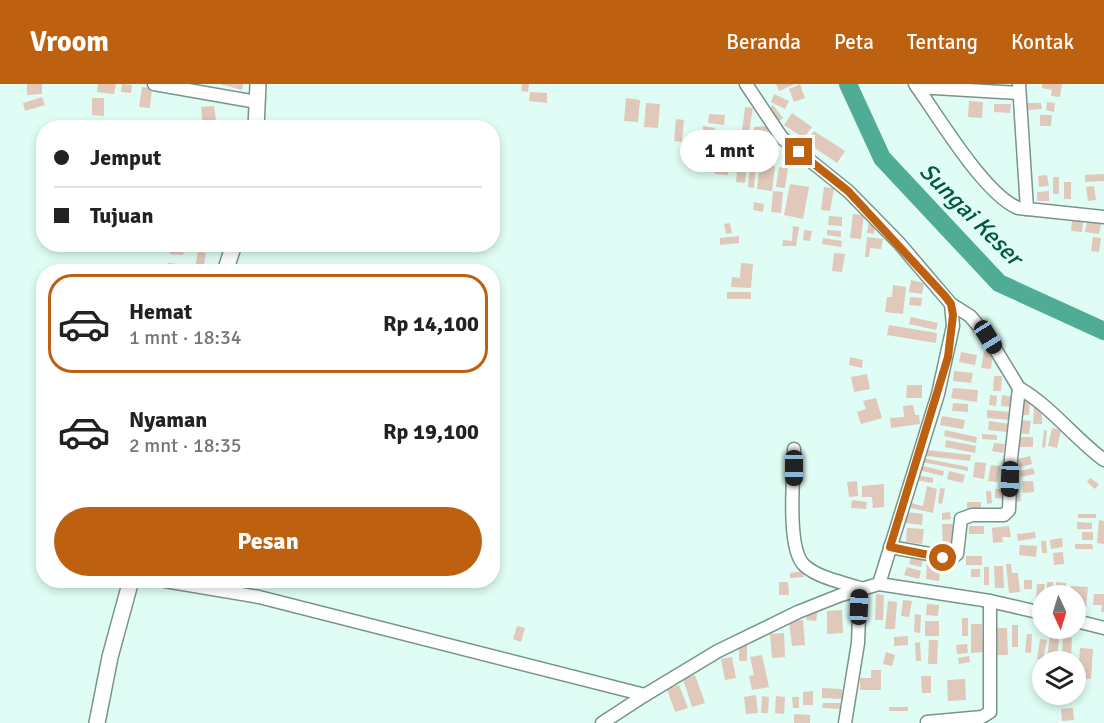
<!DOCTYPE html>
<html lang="id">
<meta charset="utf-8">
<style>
body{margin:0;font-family:Signika,sans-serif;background:#f6f6f6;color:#222;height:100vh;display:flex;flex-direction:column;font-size:22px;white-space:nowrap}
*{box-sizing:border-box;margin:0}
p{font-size:20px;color:#767676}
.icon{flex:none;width:33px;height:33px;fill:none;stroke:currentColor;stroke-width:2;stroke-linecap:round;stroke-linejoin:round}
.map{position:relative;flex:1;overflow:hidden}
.side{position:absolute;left:36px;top:180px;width:464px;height:324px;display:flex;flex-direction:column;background:#fff;border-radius:24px;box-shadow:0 3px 9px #0003}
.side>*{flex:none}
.guide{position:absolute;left:36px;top:36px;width:464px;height:132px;border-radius:24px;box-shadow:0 3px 9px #0003;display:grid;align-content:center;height:132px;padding:0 18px;background:#fff}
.needle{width:39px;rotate:176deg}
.fabs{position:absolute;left:1032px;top:501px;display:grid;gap:12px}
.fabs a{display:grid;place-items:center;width:54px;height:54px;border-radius:50%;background:#fff;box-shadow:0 3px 9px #0003;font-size:30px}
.end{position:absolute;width:27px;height:27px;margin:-14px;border:8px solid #bd600f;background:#fff;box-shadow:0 0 0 3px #fff}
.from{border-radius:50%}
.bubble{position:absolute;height:42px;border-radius:21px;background:#fff;box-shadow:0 3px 9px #0003;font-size:20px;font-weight:700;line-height:42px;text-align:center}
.car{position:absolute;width:18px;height:36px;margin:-18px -9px;border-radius:8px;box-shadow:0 0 4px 2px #0007;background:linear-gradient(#222 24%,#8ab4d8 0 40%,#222 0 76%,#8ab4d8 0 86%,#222 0)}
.guide b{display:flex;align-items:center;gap:21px;height:57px;font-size:22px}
.guide b+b{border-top:2px solid #e0e0e0}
.guide i{width:15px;height:15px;background:#222}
ul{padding:10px 0 0;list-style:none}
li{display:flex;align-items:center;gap:18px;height:99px;margin:0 12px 9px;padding:0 6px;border:3px solid transparent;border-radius:24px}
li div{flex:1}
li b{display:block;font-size:22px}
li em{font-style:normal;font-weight:700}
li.on{border-color:#bd600f}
li>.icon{width:54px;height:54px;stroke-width:1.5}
.button{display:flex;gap:12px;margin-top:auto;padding:12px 18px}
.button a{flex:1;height:69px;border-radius:36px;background:#bd600f;color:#fff;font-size:24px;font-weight:700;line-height:69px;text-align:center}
header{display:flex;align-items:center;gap:36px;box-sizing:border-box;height:84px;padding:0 30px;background:#bd600f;color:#fff}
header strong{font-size:28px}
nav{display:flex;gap:33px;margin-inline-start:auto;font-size:21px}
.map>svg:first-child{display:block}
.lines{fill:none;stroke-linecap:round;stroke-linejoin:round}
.river{stroke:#51ac96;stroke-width:18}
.building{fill:#e0c8ba}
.minor-casing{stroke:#78948b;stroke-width:15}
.tertiary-casing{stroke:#78948b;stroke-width:18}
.minor{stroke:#fff;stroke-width:12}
.tertiary{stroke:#fff;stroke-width:15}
.route{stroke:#bd600f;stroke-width:8}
.labels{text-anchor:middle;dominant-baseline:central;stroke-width:4.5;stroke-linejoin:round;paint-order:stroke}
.water-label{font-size:24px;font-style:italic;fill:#035546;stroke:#dffdf4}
</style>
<header>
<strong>Vroom</strong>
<nav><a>Beranda</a><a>Peta</a><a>Tentang</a><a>Kontak</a></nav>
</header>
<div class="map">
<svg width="1104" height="639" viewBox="0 0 1104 639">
<rect width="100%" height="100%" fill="#dffdf4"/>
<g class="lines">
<path class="river" d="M848 0 882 74 999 199 1104 247"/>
</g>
<g class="building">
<path d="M27 0H42V10L27 11Z"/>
<path d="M98 0H116L114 10 97 8Z"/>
<path d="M122 0 132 1 131 9 121 8Z"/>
<path d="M220 0H243L242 6Z"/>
<path d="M522 0H529L528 8 521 7Z"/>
<path d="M776 0H795L779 7Z"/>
<path d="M800 0 805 14 794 18 789 5Z"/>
<path d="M1042 0H1062L1060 13 1051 12 1052 6 1042 4Z"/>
<path d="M142 3 152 4 150 24 139 23Z"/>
<path d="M530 8 547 9V19L529 17Z"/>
<path d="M774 10 789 17 785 25 771 18Z"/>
<path d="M42 13 45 21 25 27 23 19Z"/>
<path d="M92 14H104V32L92 31Z"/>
<path d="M626 14 640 16 638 38 624 37Z"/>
<path d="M969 17 983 18 982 34 968 33Z"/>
<path d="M1047 18 1055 19 1054 28 1046 26Z"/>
<path d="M646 19 660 20 658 44 644 43Z"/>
<path d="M1027 19H1041L1042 25 1027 26Z"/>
<path d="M994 20H1011L1010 29 994 28Z"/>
<path d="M773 21 783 34 779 37 770 24Z"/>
<path d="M214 22 217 44H203L201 23Z"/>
<path d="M745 23 753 24 749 48 742 47Z"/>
<path d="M792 29 812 43 804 54 784 41Z"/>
<path d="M709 30 725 31 724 41 708 39Z"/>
<path d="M1040 31H1052L1051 42H1040Z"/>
<path d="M676 35 684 36 682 58 674 57Z"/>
<path d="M703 42 715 44 714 52 703 51Z"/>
<path d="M767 42 768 48 754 49V43Z"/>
<path d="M814 47 845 67 837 79 806 58Z"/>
<rect x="756" y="53" width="10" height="11"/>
<path d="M739 67 748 68 745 99 736 98Z"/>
<path d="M717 69 729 70 728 80 716 79Z"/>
<path d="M750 79H756L754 104 748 103Z"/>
<path d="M760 80 775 82 772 107 757 105Z"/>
<path d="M779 83 788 84 785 104 776 103Z"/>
<path d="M715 84 729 85 728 91 715 90Z"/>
<path d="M1104 90V97L1085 98V91Z"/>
<path d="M1047 91 1049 102 1039 103 1038 92Z"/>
<rect x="1053" y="93" width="6" height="17"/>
<rect x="1064" y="98" width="7" height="17"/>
<path d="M790 100 809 103 803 135 784 131Z"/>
<path d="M1094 102 1096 116 1088 117 1086 103Z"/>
<path d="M824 103 834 104 830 127 821 126Z"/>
<path d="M773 107 783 108 781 129 771 128Z"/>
<path d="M1049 107V117H1037V108Z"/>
<path d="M754 118 764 120 763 128 753 126Z"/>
<path d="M853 130 864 131 861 155 850 154Z"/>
<path d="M829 132 842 133V142L828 141Z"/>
<path d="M869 136 876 137 874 150 867 149Z"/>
<path d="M1072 136 1083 137 1082 148 1071 147Z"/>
<path d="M1087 138 1101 140 1099 150 1085 148Z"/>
<path d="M730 139 732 149 726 150 724 140Z"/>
<path d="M793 142 799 143 796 162H782L783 156 792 157Z"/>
<path d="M804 146 812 147 810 157 803 156Z"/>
<path d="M827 146 841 147V153L827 151Z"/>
<path d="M739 152V159L720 161V154Z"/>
<path d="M867 153 883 155 881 165 870 164 869 173H865Z"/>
<path d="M1093 153 1101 154 1099 168 1091 167Z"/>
<path d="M823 154 842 157 841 163 822 160Z"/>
<path d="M170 164 184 166 183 171 170 170Z"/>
<path d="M198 167 206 169 203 186 195 184Z"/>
<path d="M834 169 845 170 842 188 832 187Z"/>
<path d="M168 179 186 181 185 188 167 185Z"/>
<path d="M741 179 753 180 751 204 731 203 732 193 740 194Z"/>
<path d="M911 196 924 199 922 210 909 208Z"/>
<path d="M893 201 906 203 903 230 885 228 887 213H892Z"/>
<rect x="727" y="208" width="24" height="7"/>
<path d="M910 213 922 214 921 222 909 221Z"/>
<path d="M911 233 938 239 936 246 909 240Z"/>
<path d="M889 241 937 249 936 259 887 251Z"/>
<path d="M984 267 993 268 991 285 981 284Z"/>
<path d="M961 268 977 271 975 281 959 278Z"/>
<path d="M850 273 863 276 862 284 849 281Z"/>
<path d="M954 287 973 289 971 299 953 297Z"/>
<path d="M867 290 870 305 854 308 851 293Z"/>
<path d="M994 292H1002L1001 307H993Z"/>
<path d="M907 301H922V314H906Z"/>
<path d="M953 304 978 306 977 318 951 314Z"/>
<path d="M990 311 997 312 996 322 989 321Z"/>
<path d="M1002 311 1013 313 1012 323 1001 322Z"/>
<path d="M876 314 882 334 861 340 857 328 866 325 863 317Z"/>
<path d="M1021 314 1030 315 1029 331H1020Z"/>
<path d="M953 319 968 320V328L952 327Z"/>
<path d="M913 321 915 331H919L920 340 891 344 890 334 904 333 903 322Z"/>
<path d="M1034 323 1042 324V340H1033Z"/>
<path d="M987 326 1011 328V336L987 334Z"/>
<path d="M942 332 965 336 963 345 940 341Z"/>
<path d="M1019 336 1031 337 1029 350 1017 349Z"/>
<path d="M989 337 1009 340 1008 348 988 346Z"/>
<path d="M1052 344 1061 346 1057 364 1048 362Z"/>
<path d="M945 346 977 353 976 359 944 352Z"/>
<path d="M1044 346 1047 347 1045 364 1042 363Z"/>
<path d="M982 350 997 351V356L982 355Z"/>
<rect x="1016" y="353" width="17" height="10"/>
<path d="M946 356 976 362 975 369 945 363Z"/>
<path d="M994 359 1005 360 1003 369 992 367Z"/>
<path d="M927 366 971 371 970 377 927 372Z"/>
<path d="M1030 372 1032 380 1020 383 1018 375Z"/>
<path d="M923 374 968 383V387L922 378Z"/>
<path d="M975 378 986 379 984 395 973 393Z"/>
<path d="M919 381 944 387 943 392 918 386Z"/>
<path d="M991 381 1000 382 998 398 988 397Z"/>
<path d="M1033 384 1035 390 1021 393 1020 387Z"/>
<path d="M949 387 965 391 963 399 947 395Z"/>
<path d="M916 391 933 394V399L915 396Z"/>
<path d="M1090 394 1099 400 1095 405 1087 398Z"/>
<path d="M857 397 858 412 849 413 847 398Z"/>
<path d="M1022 397H1033L1034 408 1023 409Z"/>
<path d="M1018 399 1021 417 1016 418 1012 400Z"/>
<path d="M884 400V423L873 424 872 413H862V402Z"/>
<path d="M927 402 937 405 933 429 906 423 907 418 923 422Z"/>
<path d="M940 404 945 405 942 420 938 419Z"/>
<path d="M995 405H1005L1004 415 995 414Z"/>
<path d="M986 407H991L992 419 987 420Z"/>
<path d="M852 416 867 418 866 425 851 424Z"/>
<rect x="967" y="418" width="14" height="9"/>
<path d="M906 428 923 430 922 441 905 439Z"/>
<path d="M950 428 951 435 942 436V429Z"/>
<rect x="1078" y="430" width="18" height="4"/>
<path d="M1099 436 1104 437V460L1097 459Z"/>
<path d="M1077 438 1092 439V445H1077Z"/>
<path d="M942 440H953V461H943Z"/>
<rect x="969" y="442" width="15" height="8"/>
<path d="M1009 442 1011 453H1002L1003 458 993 459 992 444Z"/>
<path d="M907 444 924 445 922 460 906 458Z"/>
<path d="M1035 448 1036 454 1018 457 1017 450Z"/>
<rect x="1082" y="448" width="11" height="8"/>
<path d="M1062 454 1063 463 1051 465 1050 456Z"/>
<path d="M1041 457H1046L1047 469H1042Z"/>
<path d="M1075 460H1092L1093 465H1075Z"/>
<path d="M1020 461 1037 462 1036 473 1019 471Z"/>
<path d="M1063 468 1064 480 1054 481 1053 469Z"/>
<rect x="966" y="472" width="16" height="9"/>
<path d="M911 473 923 475 921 483 909 480Z"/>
<path d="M927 477 941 479 939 497 926 495Z"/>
<path d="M1006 480H1011L1012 489H1018L1020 508 1009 509Z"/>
<path d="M994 482H1003L1004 504H995Z"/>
<path d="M907 483 921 487 919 495 904 491Z"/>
<rect x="984" y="483" width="5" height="18"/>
<rect x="971" y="485" width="9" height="8"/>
<path d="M803 487 804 493 790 494V489Z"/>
<rect x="1024" y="496" width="8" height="9"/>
<path d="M779 498H788L789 511H779Z"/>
<path d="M1047 498H1053L1052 512H1047Z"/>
<path d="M1056 498 1066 499 1065 512H1055Z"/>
<path d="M1037 500H1045L1042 517H1036Z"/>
<path d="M1071 502 1088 503 1086 523H1077L1078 513 1070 512Z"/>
<path d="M876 510 884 511 883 536H875Z"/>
<path d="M1094 510H1104V528H1101L1102 521H1093Z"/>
<path d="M903 516 912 517 909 533 901 532Z"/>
<path d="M888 517 897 518 895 545H885Z"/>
<path d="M927 520 939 521 938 532 926 531Z"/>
<path d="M808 525 818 526 816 537 806 536Z"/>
<path d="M842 526 843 549 827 550V527Z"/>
<path d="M915 530 921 531 920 549 914 548Z"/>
<rect x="962" y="534" width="6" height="18"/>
<path d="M803 536 805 561 792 562 789 537Z"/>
<rect x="925" y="537" width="14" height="15"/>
<path d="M971 540H982L983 568 971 569Z"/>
<rect x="1012" y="541" width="6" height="22"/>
<path d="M517 542 525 544 521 558 513 555Z"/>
<path d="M995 544H1007L1008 571H996Z"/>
<path d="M784 549 785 573 772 574 770 550Z"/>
<path d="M1027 550H1032L1031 569 1025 568Z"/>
<path d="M908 552V561L894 562V553Z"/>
<path d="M1050 552 1059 554 1057 574 1047 573Z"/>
<path d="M1063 553 1072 554 1071 575H1062Z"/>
<path d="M1040 555 1047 556 1043 576 1037 575Z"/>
<path d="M929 556H938L937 580H928Z"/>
<rect x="739" y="558" width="8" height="19"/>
<path d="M920 558 921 577H916L915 559Z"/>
<path d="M967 560 968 569 957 570 956 561Z"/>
<path d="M1080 564 1093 565 1091 595 1078 594Z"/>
<path d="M886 568 895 571 892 582 883 580Z"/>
<path d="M762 571 769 603 752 606 749 592 754 591 750 573Z"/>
<path d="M969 572 970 578 959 580 958 574Z"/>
<path d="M732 573 736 594 725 596 721 575Z"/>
<path d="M871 586H881V606H860V594H871Z"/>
<path d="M695 591 705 619 692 623 683 595Z"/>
<path d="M921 592H931V609H922Z"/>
<path d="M965 595 966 616 948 617 947 596Z"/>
<path d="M679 601 688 624 675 628 667 605Z"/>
<path d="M822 604 842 605V615L822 614Z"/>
<path d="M1076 604H1078L1079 613 1060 614 1059 610H1076Z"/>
<path d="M813 607V621H803V608Z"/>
<path d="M756 611 758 629 746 630 744 613Z"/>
<path d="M762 612 769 613 768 629H761Z"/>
<path d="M776 612 785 613 784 630 775 629Z"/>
<path d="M792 613H799V624H793Z"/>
<path d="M823 619H840V625L822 624Z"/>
<rect x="889" y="623" width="19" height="4"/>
<path d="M1073 624 1074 636 1062 637 1061 625Z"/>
<path d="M794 630 810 631V639H794Z"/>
</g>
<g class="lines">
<defs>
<g id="minor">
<path d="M154 0 257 18"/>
<path d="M746 0 782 54 848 107 899 159 951 220 953 242 938 310 879 500"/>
<path d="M915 0C938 32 984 110 1018 124L1104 133"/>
<path d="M1019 0 1027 125"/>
<path d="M917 3 1019 9"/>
<path d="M1019 304C1052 323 1074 354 1104 376"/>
<path d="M794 365C794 389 786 464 804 481 818 494 842 498 860 504L858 559 845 639"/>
<path d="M890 463 952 474 957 470 961 435 972 431H1004L1009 426 1011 374 1019 304 988 253 970 232 951 220"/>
<path d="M159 496 259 513 645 611 718 567 798 528 841 511 879 500 990 517 1042 529"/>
<path d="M1076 537 1104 544"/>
<path d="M927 638 982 633 990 628V517"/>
<path d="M602 639 645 611"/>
</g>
<g id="tertiary">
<path d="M256 44 258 0"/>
<path d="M225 188 234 160"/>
<path d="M97 639 110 573 131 496"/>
</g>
</defs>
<use href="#minor" class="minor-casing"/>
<use href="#tertiary" class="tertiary-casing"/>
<use href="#minor" class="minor"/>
<use href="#tertiary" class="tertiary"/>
</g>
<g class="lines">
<path class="route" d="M799 68 848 107 945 212 951 220 953 231 948 273 890 463 943 474"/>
</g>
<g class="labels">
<g class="water-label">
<text transform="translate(971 130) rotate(45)">Sungai Keser</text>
</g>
</g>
</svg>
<div class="fabs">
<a><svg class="needle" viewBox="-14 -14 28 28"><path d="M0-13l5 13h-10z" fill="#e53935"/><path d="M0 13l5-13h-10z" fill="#767676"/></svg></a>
<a><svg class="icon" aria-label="layers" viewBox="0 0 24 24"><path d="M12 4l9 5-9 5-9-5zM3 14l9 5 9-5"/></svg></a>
</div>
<i class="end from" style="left:943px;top:474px"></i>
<i class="end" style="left:799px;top:68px"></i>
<div class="bubble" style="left:680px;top:46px;width:99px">1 mnt</div>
<i class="car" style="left:988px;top:253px;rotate:148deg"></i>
<i class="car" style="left:794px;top:384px;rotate:180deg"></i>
<i class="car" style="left:1010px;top:395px;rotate:182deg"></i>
<i class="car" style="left:859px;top:523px;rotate:2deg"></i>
<div class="guide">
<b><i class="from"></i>Jemput</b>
<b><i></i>Tujuan</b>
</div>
<section class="side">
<ul>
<li class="on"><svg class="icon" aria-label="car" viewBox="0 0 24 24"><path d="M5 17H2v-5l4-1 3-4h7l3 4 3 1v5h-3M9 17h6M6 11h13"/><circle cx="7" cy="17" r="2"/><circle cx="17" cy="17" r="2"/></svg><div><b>Hemat</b><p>1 mnt · 18:34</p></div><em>Rp 14,100</em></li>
<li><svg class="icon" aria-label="car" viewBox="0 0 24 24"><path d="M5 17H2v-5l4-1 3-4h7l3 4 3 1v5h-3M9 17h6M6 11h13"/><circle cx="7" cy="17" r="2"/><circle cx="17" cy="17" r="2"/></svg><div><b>Nyaman</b><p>2 mnt · 18:35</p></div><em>Rp 19,100</em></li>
</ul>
<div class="button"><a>Pesan</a></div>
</section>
</div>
